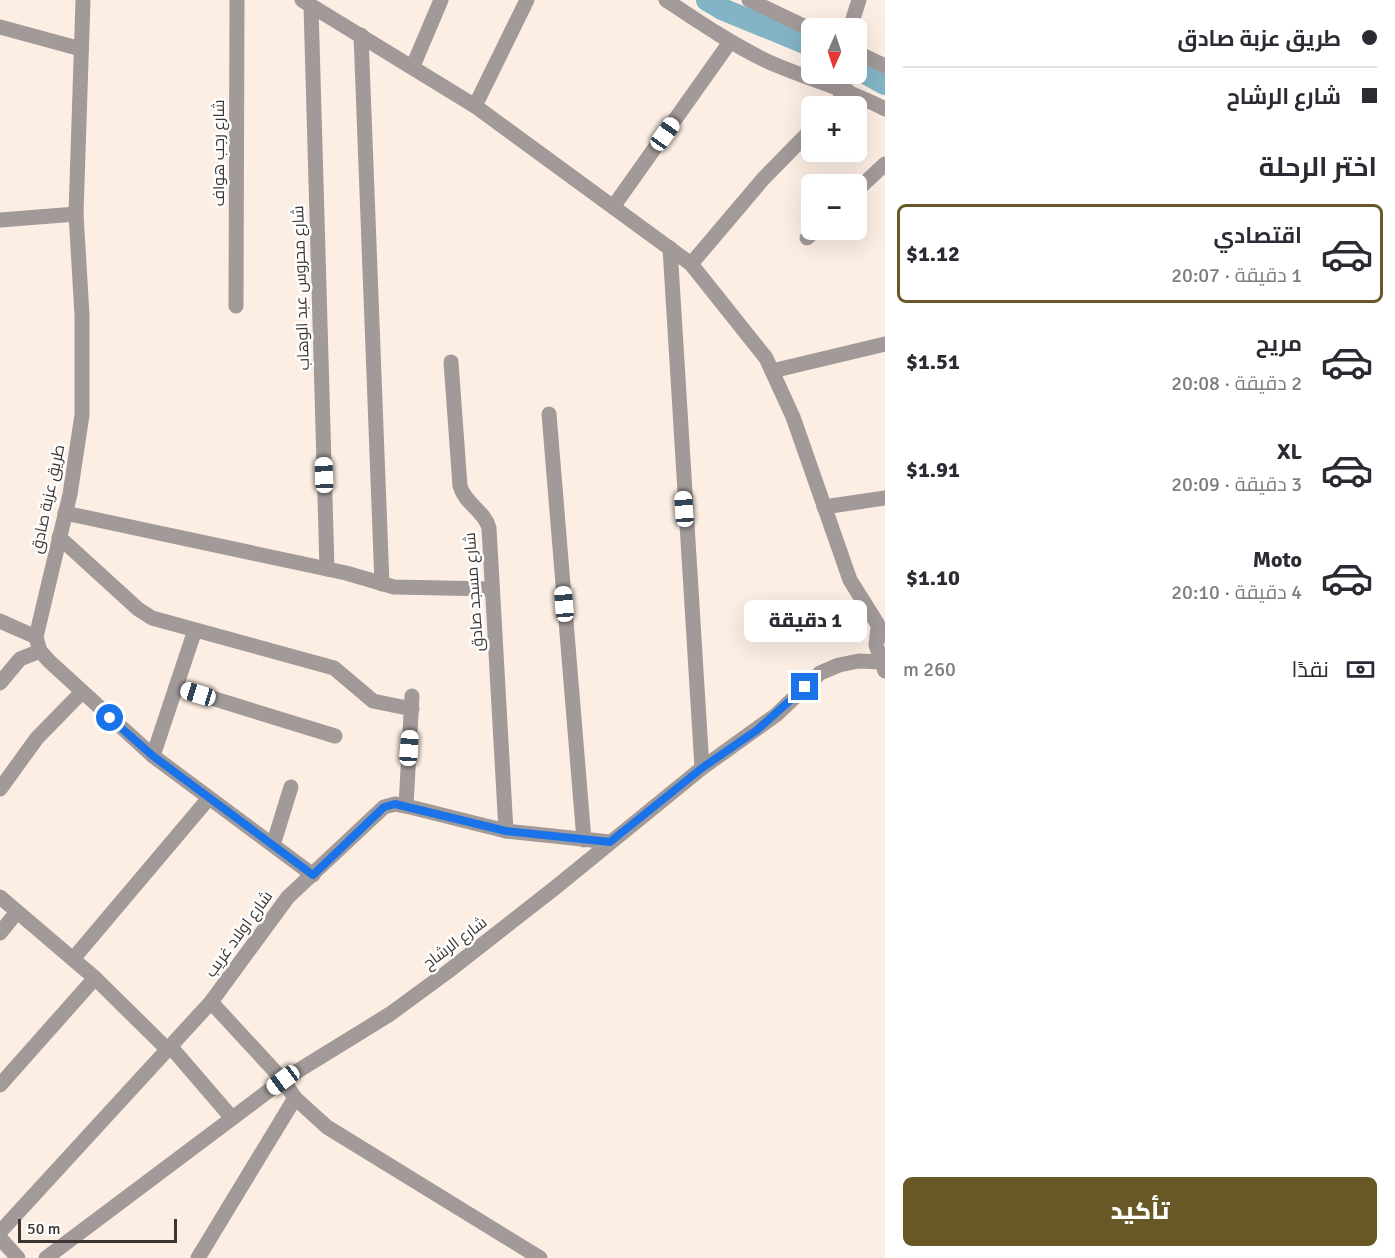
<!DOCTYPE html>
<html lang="ar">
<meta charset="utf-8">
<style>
body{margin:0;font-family:Signika,Cairo,sans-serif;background:#f2f2f3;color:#2b2b33;direction:rtl;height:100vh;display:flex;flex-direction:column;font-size:22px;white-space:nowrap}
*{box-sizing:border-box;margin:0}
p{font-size:20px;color:#7c7c81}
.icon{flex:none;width:33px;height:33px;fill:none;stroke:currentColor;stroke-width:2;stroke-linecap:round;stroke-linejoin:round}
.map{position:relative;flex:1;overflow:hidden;direction:ltr}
.panel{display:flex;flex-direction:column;background:#fff;width:510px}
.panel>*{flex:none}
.top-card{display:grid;align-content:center;height:132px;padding:0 18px;background:#fff}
.needle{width:39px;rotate:183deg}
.controls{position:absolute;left:801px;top:18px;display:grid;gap:12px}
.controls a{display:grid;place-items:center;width:66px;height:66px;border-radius:9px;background:#fff;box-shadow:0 6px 24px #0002;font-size:30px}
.scale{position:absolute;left:18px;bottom:15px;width:159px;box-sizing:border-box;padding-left:6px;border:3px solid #3c3632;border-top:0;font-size:16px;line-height:21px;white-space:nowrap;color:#3c3632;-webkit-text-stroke:4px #fefefe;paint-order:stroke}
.end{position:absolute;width:27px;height:27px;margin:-14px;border:8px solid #1a73e8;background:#fff;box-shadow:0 0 0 3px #fff}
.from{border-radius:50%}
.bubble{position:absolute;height:42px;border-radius:9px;background:#fff;box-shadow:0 6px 24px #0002;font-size:20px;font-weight:800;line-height:42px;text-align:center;direction:rtl}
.car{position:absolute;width:18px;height:36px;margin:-18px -9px;border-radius:8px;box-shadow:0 0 4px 2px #0007;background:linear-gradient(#fff 24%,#345 0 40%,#fff 0 76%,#345 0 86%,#fff 0)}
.top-card b{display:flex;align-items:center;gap:21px;height:57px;font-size:22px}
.top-card b+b{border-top:2px solid #e1e1e2}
.top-card i{width:15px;height:15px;background:#2b2b33}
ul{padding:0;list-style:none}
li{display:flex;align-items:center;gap:18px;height:99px;margin:0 12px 9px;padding:0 6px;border:3px solid transparent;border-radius:9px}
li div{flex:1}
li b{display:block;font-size:22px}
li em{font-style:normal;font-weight:800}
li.on{border-color:#675825}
li>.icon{width:54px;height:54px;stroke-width:1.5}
h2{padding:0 18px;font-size:27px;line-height:72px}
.pay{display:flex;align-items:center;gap:15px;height:66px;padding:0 18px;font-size:22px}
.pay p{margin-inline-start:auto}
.button{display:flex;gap:12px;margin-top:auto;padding:12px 18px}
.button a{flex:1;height:69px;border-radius:9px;background:#675825;color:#fff;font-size:24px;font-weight:800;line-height:69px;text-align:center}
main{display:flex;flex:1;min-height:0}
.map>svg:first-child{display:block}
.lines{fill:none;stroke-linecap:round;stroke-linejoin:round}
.canal{stroke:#83b4c5;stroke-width:22}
.minor{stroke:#a29a99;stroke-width:15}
.route{stroke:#1a73e8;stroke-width:8}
.labels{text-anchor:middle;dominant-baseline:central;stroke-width:5;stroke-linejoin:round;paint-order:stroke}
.street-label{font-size:16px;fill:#3c3632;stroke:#fefefe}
</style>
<main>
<section class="panel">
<div class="top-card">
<b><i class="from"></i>طريق عزبة صادق</b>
<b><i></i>شارع الرشاح</b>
</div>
<h2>اختر الرحلة</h2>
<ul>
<li class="on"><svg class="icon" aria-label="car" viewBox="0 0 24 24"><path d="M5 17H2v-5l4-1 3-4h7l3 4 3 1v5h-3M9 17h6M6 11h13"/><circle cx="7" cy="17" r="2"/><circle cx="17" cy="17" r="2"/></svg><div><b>اقتصادي</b><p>1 دقيقة · 20:07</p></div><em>$1.12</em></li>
<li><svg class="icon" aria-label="car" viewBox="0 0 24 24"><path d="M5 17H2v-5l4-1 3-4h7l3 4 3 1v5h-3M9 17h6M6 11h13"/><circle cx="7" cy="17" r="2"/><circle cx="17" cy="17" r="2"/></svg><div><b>مريح</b><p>2 دقيقة · 20:08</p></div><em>$1.51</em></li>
<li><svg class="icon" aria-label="car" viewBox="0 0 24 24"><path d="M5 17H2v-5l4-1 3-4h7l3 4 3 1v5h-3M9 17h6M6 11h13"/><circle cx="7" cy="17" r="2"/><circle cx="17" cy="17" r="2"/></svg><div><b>XL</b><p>3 دقيقة · 20:09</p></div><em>$1.91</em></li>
<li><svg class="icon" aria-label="car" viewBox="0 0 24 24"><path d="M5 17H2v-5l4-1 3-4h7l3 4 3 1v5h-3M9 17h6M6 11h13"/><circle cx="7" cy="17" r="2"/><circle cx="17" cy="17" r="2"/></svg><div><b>Moto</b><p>4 دقيقة · 20:10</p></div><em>$1.10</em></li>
</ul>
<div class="pay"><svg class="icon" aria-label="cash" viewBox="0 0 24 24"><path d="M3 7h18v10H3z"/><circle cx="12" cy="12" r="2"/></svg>نقدًا<p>260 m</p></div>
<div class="button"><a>تأكيد</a></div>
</section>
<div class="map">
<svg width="885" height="1258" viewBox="0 0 885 1258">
<rect width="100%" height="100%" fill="#fceee3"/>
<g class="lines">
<g class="canal">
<path d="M707 0 722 9 812 46"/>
<path d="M856 68 885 84"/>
</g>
<g class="minor">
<path d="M83 0 76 214 82 315V415L70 494 36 637 40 651 49 661 153 756 313 875"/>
<path d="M302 0 475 106 691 264 766 358 793 417 850 580 885 636"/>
<path d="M666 0C699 22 733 45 769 62 807 79 848 89 885 109"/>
<path d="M749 0 812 30"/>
<path d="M311 6 327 569"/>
<path d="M0 27 81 49"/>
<path d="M850 28 859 0"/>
<path d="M361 35 382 584"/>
<path d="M856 52 885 66"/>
<path d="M413 66 441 0"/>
<path d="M475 106 527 0"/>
<path d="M833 106 848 91"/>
<path d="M856 191 885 164"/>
<path d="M613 207 730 42"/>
<path d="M0 220 76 214"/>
<path d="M807 238 816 230"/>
<path d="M670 248 702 768"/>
<path d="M691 264 763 179 812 129"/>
<path d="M236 306 237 0"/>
<path d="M451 362 460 486C465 504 484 510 489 528L506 831"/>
<path d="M772 371 885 344"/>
<path d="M549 414 584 840"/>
<path d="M824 507 885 498"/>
<path d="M65 513 346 573 394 587 492 589"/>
<path d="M59 537 138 609 152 618 334 668 373 701 412 709"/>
<path d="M0 621 36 637"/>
<path d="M878 628 876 645 885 671"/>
<path d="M0 683 20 659 40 651"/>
<path d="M176 687 335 736"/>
<path d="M153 756 195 630"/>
<path d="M0 789 37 738 82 692"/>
<path d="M406 806 412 696"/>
<path d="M273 845 291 787"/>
<path d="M0 897 95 978 167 1049"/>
<path d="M0 933 17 912"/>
<path d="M73 959 209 798"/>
<path d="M211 1002 283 1080 295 1098 327 1127 540 1258"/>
<path d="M170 1046 232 1118"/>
<path d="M0 1085 95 978"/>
<path d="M0 1232 211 1002 288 897 384 807 395 804 406 806 506 831 610 842"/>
<path d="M0 1238 18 1258"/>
<path d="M46 1258 283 1080 390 1014 446 973 556 887 702 768 776 715 820 673 839 665 859 661 880 662"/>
<path d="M198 1258 295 1098"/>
</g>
</g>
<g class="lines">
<path class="route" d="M110 718 153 756 313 875 384 807 395 804 506 831 610 842 702 768 757 730 805 687"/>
</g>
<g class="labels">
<g class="street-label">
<text transform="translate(219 153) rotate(-90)">شارع رجب هواف</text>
<text transform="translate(301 288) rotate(-92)">شارع محروس عبد الوهاب</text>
<text transform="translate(48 499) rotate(-78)">طريق عزبة صادق</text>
<text transform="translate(474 592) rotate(-94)">شارع مسجد صادق</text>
<text transform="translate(239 934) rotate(-54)">شارع اولاد غريب</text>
<text transform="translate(455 943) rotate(-37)">شارع الرشاح</text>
</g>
</g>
</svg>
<div class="controls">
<a><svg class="needle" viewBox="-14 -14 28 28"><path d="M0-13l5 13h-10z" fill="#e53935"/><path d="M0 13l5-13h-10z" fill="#7c7c81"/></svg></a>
<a>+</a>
<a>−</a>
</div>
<div class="scale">50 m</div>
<i class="end from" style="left:110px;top:718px"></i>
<i class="end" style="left:805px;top:687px"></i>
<div class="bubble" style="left:744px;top:600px;width:123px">1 دقيقة</div>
<i class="car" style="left:665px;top:134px;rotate:35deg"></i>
<i class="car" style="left:324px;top:475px;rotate:358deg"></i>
<i class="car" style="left:684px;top:509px;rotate:356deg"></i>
<i class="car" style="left:564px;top:604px;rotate:355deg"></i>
<i class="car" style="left:198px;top:694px;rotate:287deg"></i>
<i class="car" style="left:409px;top:748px;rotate:4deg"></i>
<i class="car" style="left:283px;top:1080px;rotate:233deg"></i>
</div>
</main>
